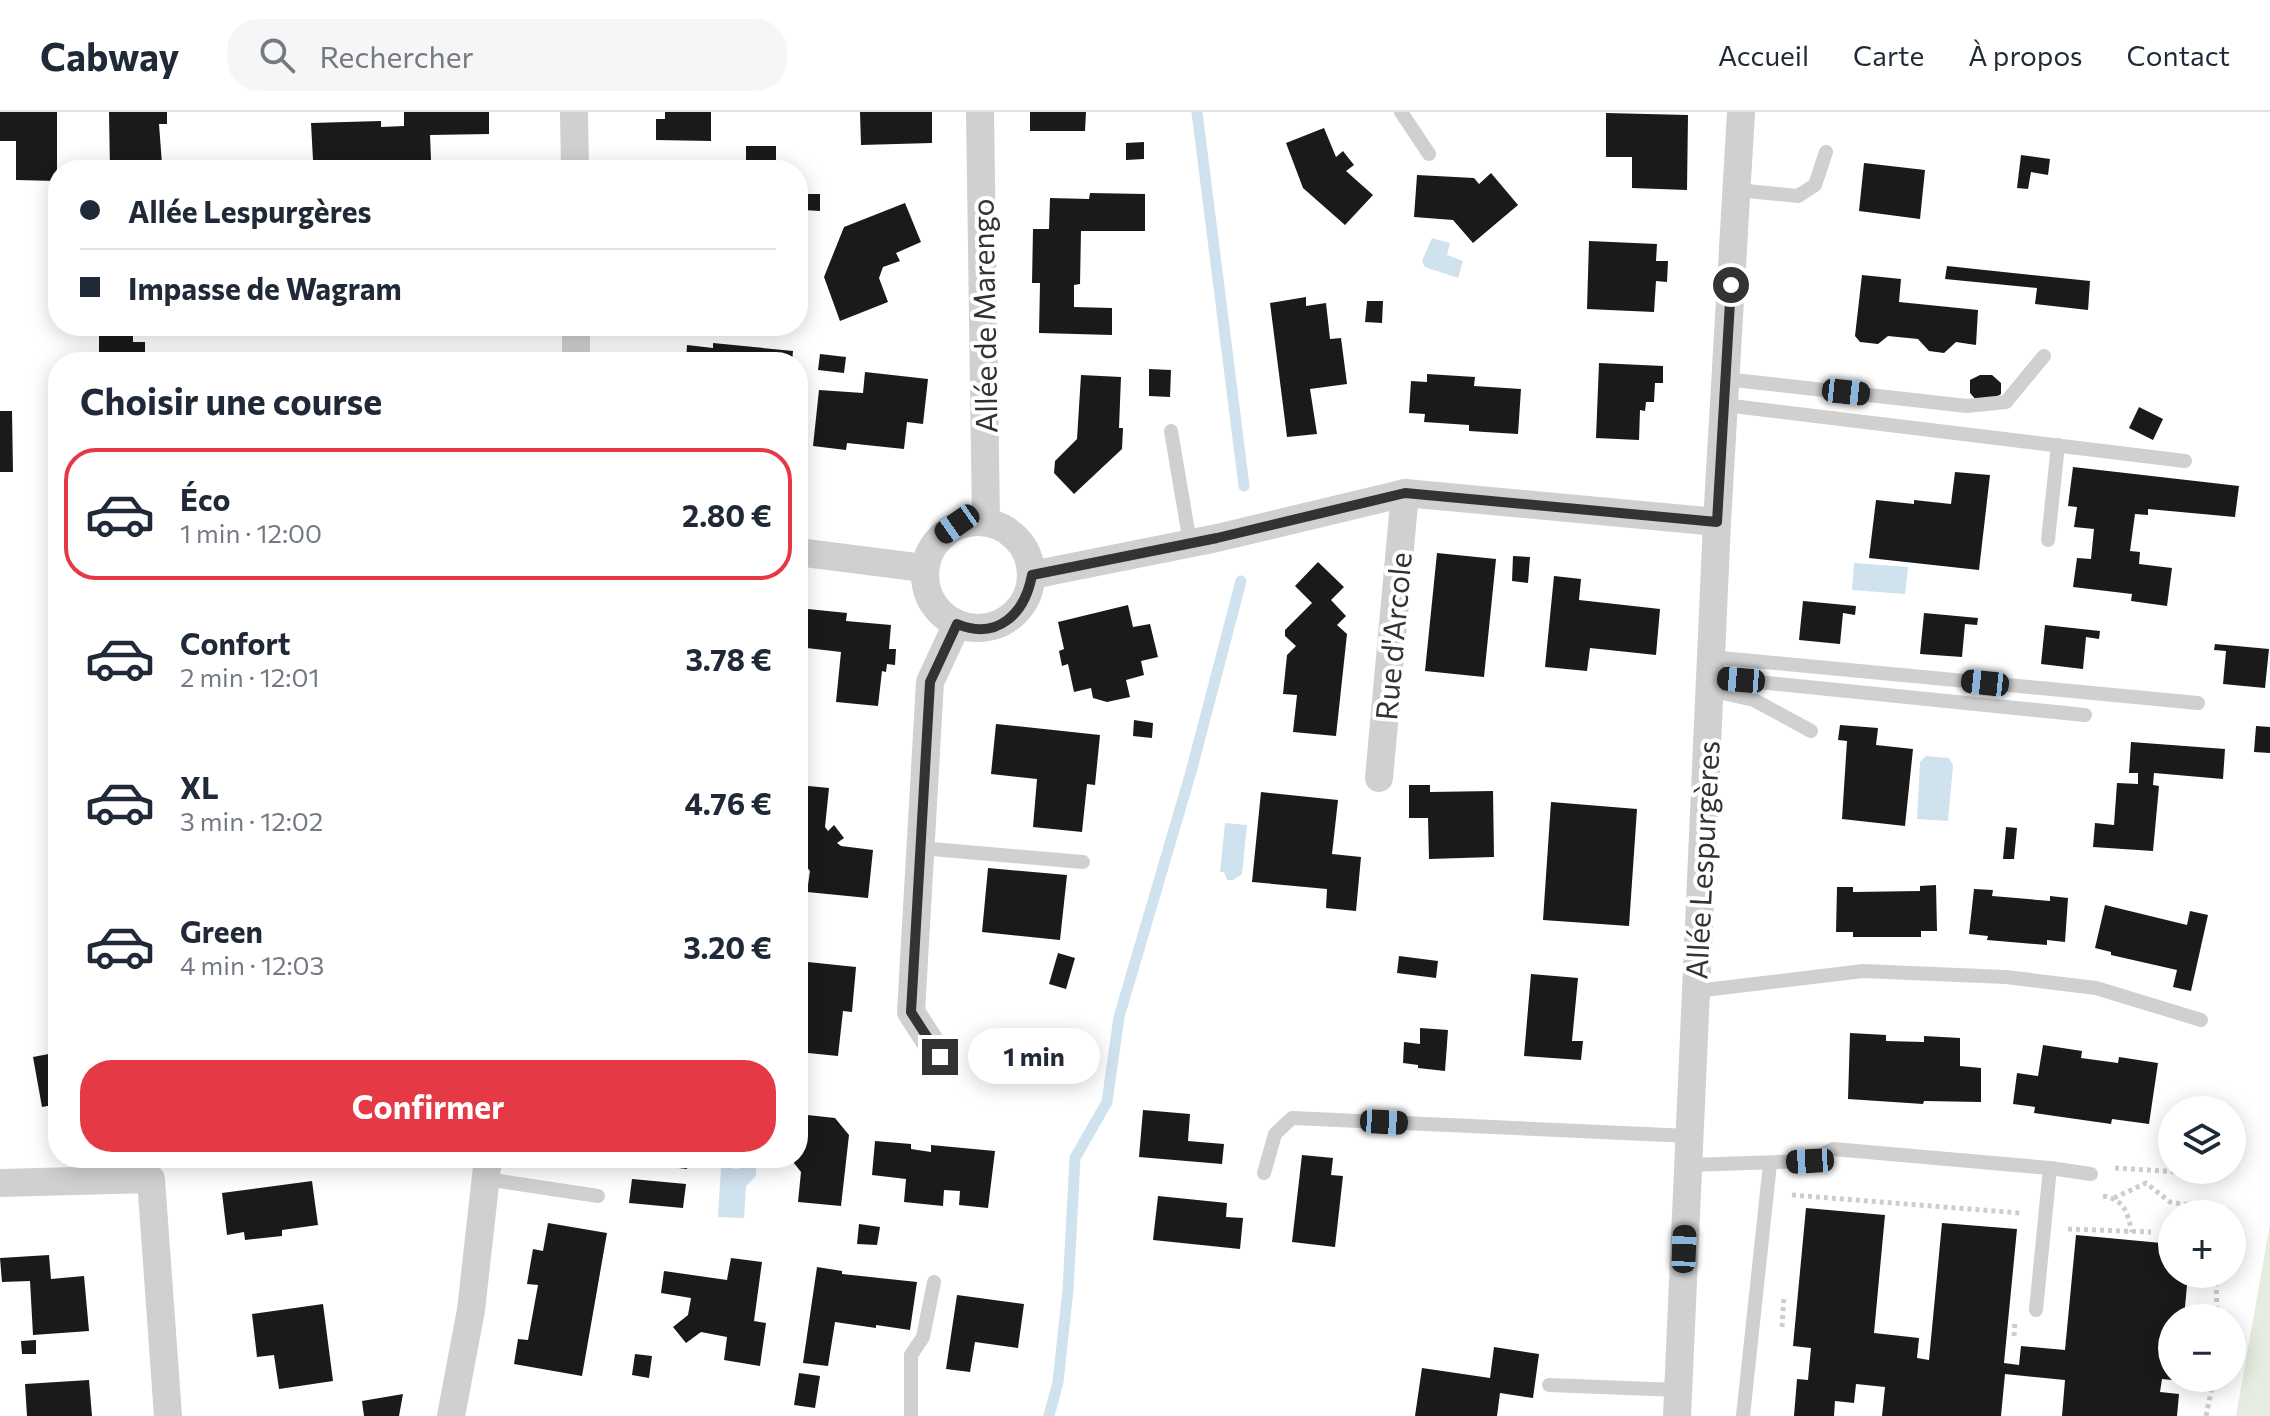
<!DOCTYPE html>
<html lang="fr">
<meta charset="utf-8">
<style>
body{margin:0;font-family:Commissioner,sans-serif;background:#f6f6f7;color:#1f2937;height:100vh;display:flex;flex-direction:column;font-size:30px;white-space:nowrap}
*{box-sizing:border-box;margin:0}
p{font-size:26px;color:#747a83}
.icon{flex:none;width:44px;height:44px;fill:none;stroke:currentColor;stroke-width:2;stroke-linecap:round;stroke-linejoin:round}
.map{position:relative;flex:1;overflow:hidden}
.panel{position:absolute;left:48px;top:240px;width:760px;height:816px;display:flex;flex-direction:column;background:#fff;border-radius:32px;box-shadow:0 4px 20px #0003}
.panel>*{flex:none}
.banner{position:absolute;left:48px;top:48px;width:760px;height:176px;border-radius:32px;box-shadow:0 4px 20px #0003;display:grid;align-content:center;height:176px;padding:0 32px;background:#fff}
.fabs{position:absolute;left:2158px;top:984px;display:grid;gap:16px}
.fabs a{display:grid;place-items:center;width:88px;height:88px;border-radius:50%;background:#fff;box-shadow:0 4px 20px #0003;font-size:40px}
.end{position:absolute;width:36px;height:36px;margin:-18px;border:10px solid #333;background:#fff;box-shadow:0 0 0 4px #fff}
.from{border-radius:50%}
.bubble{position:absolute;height:56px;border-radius:28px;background:#fff;box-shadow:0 4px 20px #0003;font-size:26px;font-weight:700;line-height:56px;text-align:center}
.car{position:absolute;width:24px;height:48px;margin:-24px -12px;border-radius:10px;box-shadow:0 0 6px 2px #0007;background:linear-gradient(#222 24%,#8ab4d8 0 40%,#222 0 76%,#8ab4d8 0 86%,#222 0)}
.banner b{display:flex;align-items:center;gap:28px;height:76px;font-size:30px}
.banner b+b{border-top:2px solid #e0e1e3}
.banner i{width:20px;height:20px;background:#1f2937}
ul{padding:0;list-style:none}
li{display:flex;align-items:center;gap:24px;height:132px;margin:0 16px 12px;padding:0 16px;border:4px solid transparent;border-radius:32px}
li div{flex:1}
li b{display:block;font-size:30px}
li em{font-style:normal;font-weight:700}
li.current{border-color:#e63946}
li>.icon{width:72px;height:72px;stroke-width:1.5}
h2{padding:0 32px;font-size:36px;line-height:96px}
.button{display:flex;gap:16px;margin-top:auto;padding:16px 32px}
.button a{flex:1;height:92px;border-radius:32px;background:#e63946;color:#fff;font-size:32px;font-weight:700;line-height:92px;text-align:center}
header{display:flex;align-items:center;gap:48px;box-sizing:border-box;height:112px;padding:0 40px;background:#fff;border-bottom:2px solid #e0e1e3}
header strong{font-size:38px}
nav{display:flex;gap:44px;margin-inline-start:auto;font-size:28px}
.search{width:560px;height:72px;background:#f6f6f7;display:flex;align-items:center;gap:20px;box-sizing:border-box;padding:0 28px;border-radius:32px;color:#747a83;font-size:30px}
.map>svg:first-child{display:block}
.green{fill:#e6ecdf}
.water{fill:#cfe2ee}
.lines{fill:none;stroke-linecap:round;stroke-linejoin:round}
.stream{stroke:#cfe2ee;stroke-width:11}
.building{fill:#1a1a1a}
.path{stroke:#cdcdcd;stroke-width:5;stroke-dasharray:4 4;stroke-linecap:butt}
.lane{stroke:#d0d0d0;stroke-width:14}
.street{stroke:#d0d0d0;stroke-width:28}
.route{stroke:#333;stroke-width:10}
.labels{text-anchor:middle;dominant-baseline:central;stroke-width:8;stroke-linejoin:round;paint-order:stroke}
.street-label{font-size:30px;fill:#333;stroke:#fff}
</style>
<header>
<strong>Cabway</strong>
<div class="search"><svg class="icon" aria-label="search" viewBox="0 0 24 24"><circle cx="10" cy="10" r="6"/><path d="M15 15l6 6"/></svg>Rechercher</div>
<nav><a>Accueil</a><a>Carte</a><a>À propos</a><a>Contact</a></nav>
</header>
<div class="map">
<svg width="2270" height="1304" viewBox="0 0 2270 1304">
<rect width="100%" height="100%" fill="#fff"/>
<path class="green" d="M2270 1112V1304H2236Z"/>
<g class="water">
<path d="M1432 126 1450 131 1447 143 1463 149 1458 166 1425 155 1422 149Z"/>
<path d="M1854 451 1908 455 1905 482 1852 478Z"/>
<path d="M1926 644 1949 646 1953 653 1948 709 1917 707 1920 650Z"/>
<path d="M1225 711 1247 713 1242 762 1233 768H1227L1224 760H1220Z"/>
<path d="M749 1048 756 1053V1064L746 1074 744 1106 718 1105 721 1055 738 1057Z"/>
</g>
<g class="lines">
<g class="stream">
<path d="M1197 0 1244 374"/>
<path d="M1049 1304 1058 1270 1068 1178 1075 1046 1107 990 1119 905 1191 660 1241 469"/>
</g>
</g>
<g class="building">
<path d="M0 0H57V69L16 68V29H0Z"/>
<path d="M109 0H167V12H159L162 52H154V58H110Z"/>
<path d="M404 0H489V22L430 23 431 48H313L311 11 381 9V15L404 14Z"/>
<path d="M665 0H711V29L656 28V7H665Z"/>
<path d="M860 0H932V31L861 33Z"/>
<path d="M1030 0H1086L1085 19H1030Z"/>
<path d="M1606 1 1688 3 1687 78 1632 76V45H1606Z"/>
<path d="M1324 16 1336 45 1343 39 1354 53 1346 59 1373 83 1345 113 1303 76 1286 31Z"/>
<path d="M1144 30V47L1126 48V31Z"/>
<rect x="746" y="34" width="30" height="20"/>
<path d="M2021 43 2050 47 2048 63 2031 60 2028 77 2017 76Z"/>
<path d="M1864 51 1925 58 1920 107 1859 99Z"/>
<path d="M1491 61 1518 93 1473 131 1453 108 1414 105 1417 63 1474 66 1479 72Z"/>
<path d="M1090 81 1145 82V119H1081L1080 172 1074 173V195L1112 196V223L1039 221 1040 171H1032L1033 117H1049L1050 86 1089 87Z"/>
<path d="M804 82H820V99L804 98Z"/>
<path d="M905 91 921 130 896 141 900 149 883 155 879 166 888 190 840 209 824 165 844 115Z"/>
<path d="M1589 129 1657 132 1656 149H1668L1667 170 1656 169 1654 200 1587 197Z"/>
<path d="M1947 154 2090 169 2088 198 2035 192 2037 176 1945 167Z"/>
<path d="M1862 163 1901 167 1899 190 1978 198 1976 233 1956 230 1944 241 1929 239 1918 227 1888 224 1878 232 1860 230 1855 224Z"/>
<path d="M1306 185V194L1326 191 1330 227 1341 226 1347 272 1310 277 1317 322 1287 325 1270 191Z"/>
<path d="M1367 189H1383L1382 211 1365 210Z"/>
<path d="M99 214H133V230H145V250H99Z"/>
<path d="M713 231 793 239 792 250H686L687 233 713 236Z"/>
<path d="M820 242 846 245 844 261 818 258Z"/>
<path d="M1599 251 1663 254V271H1655L1654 290H1646L1645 299 1640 298 1639 328 1596 326Z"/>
<path d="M1149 257 1171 258 1170 285 1149 284Z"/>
<path d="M865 260 928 267 923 312 907 310 904 337 847 331 846 338 813 334 819 278 863 281Z"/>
<path d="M1427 262 1475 265 1474 274 1521 277 1518 322 1469 319V313L1424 310 1425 302 1409 301 1411 269 1427 270Z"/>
<path d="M1081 263 1121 265 1119 316H1123L1122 337 1074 382 1054 361 1055 349 1077 327Z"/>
<path d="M1980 263H1992L2001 271V282L1990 289H1977L1970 281V268Z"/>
<path d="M2139 295 2163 307 2153 328 2129 316Z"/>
<path d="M0 299H12L13 360H0Z"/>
<path d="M2073 355 2239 374 2235 405 2148 397V403L2135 402 2130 439 2140 440 2139 452 2172 456 2167 494 2131 489 2132 482 2073 475 2077 446 2091 447 2094 417 2074 415 2077 395 2068 394Z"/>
<path d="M1955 360 1990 363 1979 458 1869 446 1876 388 1914 392V388L1951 392Z"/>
<path d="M1437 441 1496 447 1484 565 1425 559Z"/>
<path d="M1513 444 1530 445 1528 471 1512 469Z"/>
<path d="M1318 450 1344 475 1331 488 1346 504 1337 513 1347 522 1336 624 1293 620 1297 583 1283 582 1287 543 1296 534 1285 524V518L1312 491 1295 474Z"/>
<path d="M1554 464 1581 467 1579 488 1660 497 1656 543 1590 536 1587 559 1545 555Z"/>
<path d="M1803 489 1856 494 1855 503 1843 501 1840 532 1799 528Z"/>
<path d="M1128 493 1133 515 1150 512 1158 545 1141 549 1144 563 1126 568 1130 585 1107 590 1093 586 1091 576 1074 580 1068 552 1062 554 1059 539 1064 537 1058 510Z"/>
<path d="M798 496 847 501 846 509 891 513 889 537H896L895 553 887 552 886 560 882 559 878 594 836 590 841 540 798 535Z"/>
<path d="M1924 501 1978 506 1977 513 1965 512 1962 545 1920 542Z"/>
<path d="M2045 513 2100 519 2099 527 2086 525 2083 557 2041 552Z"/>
<path d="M2215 532 2269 537 2265 576 2223 572 2226 539 2214 538Z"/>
<path d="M1134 608 1153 611 1152 626 1133 624Z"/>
<path d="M996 612 1100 623 1095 673 1087 672 1082 720 1033 715 1037 667 991 662Z"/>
<path d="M1840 613 1878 616 1876 633 1913 637 1905 714 1842 707 1847 629 1838 628Z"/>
<path d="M2256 614 2270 615V641L2254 640Z"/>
<path d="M2131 630 2225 637 2223 667 2154 661 2153 673 2159 674 2153 739 2093 735 2095 711 2114 713 2117 671 2138 672V661H2129Z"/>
<path d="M798 673 829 676 825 715 828 719 834 713 844 726 837 731 841 734 873 738 868 786 807 780 810 759 798 745Z"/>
<path d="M1409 673H1430V680L1493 679 1494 745 1429 747 1428 706H1409Z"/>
<path d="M1261 680 1338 688 1332 742 1361 745 1356 799 1326 796 1327 777 1252 770Z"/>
<path d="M1551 690 1637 697 1629 814 1543 808Z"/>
<path d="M2006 715 2017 716 2014 747H2003Z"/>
<path d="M988 756 1067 763 1060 828 982 820Z"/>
<path d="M1936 773 1937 819H1921V825H1853V820H1836L1837 775H1853V780L1920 779V774Z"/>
<path d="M1974 777 1993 778 1992 784 2050 789V784L2068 786 2065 830 2047 828V833L1987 828 1988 824 1969 822Z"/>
<path d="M2105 793 2187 813 2190 799 2208 803 2191 879 2173 875 2177 858 2111 843V840L2095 836Z"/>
<path d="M1058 841 1075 846 1066 877 1049 872Z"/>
<path d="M1399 844 1438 849 1436 866 1397 861Z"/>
<path d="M798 849 856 855 852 900 843 899 838 944 798 940Z"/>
<path d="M1531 862 1578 866 1572 929H1583L1581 948 1524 944Z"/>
<path d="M1420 916 1448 918 1445 959 1418 956V953L1403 951 1404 930 1420 932Z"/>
<path d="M1850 921 1886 923V929L1924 930V924L1960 926V954L1981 956V990L1924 989 1923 992 1848 987Z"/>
<path d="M2043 933 2082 939 2081 946 2118 951 2119 945 2158 951 2149 1012 2112 1007 2111 1012 2034 1001 2035 995 2013 992 2017 961 2038 964Z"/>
<path d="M54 941 55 948H58V992L42 995 33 945Z"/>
<path d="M1143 998 1190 1002 1188 1029 1224 1032 1222 1052 1139 1045Z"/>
<path d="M798 1002 835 1006 849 1023 841 1094 798 1090 801 1060 790 1046H798Z"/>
<path d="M875 1029 911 1032V1037L931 1040V1033L995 1039 988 1096 959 1093 960 1079 944 1078 943 1094 904 1090 906 1067 872 1063Z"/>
<path d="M1302 1043 1333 1046 1331 1063 1343 1064 1335 1135 1292 1130Z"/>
<path d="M645 1046H688L687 1057 644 1052Z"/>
<path d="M632 1067 686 1072 683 1096 629 1091Z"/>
<path d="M312 1069 318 1113 282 1118V1124L245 1128 244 1120 227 1123 222 1081Z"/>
<path d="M1158 1084 1227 1091 1226 1105 1243 1106 1240 1137 1153 1128Z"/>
<path d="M1806 1096 1885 1103 1874 1221 1919 1226 1917 1246 1929 1248 1942 1111 2017 1117 2004 1251 2019 1253 2021 1234 2065 1238 2076 1123 2172 1132V1162H2188L2184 1206H2172V1268L2162 1267 2160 1280 2179 1282 2177 1304H2062L2065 1268 2005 1262 2001 1304H1882L1885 1275 1856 1272 1854 1291 1835 1289 1834 1304H1794L1797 1267 1808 1268 1811 1236 1793 1234Z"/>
<path d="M548 1111 607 1121 582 1264 514 1252 518 1227 528 1228 538 1173 527 1172 533 1137 543 1139Z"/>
<path d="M859 1112 880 1115 877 1133 857 1132Z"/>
<path d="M49 1143 51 1167 84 1164 89 1219 33 1223 30 1169 2 1170 0 1146Z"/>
<path d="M731 1146 762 1150 754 1209 766 1211 760 1254 724 1248 727 1225 701 1220 686 1231 673 1215 688 1203 691 1186 661 1181 664 1159 727 1168Z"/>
<path d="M817 1155 842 1159V1162L917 1170 910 1218 876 1213V1216L835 1210 828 1254 803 1251Z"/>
<path d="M957 1183 1024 1192 1018 1236 975 1230 970 1260 946 1257Z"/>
<path d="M323 1192 333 1269 279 1277 274 1243 257 1245 252 1202Z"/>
<path d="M36 1228V1242H22L21 1229Z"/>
<path d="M1494 1235 1539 1242 1533 1286 1500 1281 1497 1304H1415L1422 1256 1490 1266Z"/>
<path d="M635 1242 652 1244 649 1266 632 1263Z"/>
<path d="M799 1261 820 1264 815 1296 794 1293Z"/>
<path d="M89 1268 92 1304H27L25 1272Z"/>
<path d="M403 1282 399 1304H364L362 1289Z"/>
</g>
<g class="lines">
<g class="path">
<path d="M2115 1056 2209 1062"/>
<path d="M1792 1083 2020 1101"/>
<path d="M2103 1084C2125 1088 2127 1100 2132 1120"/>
<path d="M2114 1086 2146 1071 2170 1090 2190 1093 2199 1102"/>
<path d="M2068 1117 2151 1120"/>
<path d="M2216 1162 2217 1206"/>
<path d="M1782 1215 1784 1184"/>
<path d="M2014 1224 2015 1210"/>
<path d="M2206 1304 2214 1266"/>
</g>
<g class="lane">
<path d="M1401 0 1429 42"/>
<path d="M1737 78 1798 84 1815 73 1826 40"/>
<path d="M1725 267 1967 294 2006 290 2044 244"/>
<path d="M1724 293 2185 349"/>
<path d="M1171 319 1190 431"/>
<path d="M2048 428 2058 333"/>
<path d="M1711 545 2198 591"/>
<path d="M1709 565 2085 603"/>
<path d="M1709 578 1754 588 1811 619"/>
<path d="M920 736 1083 750"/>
<path d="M1696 879 1863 859 2006 865 2096 876 2201 908"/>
<path d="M1688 1053 1810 1049 1833 1037 2050 1056 2091 1062"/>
<path d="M1264 1061 1275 1022 1292 1006 1689 1024"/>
<path d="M486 1067 598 1084"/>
<path d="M2036 1198 2050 1056"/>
<path d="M1549 1273 1678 1278"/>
<path d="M911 1304V1243L923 1225 934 1170"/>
<path d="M1743 1304 1770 1052"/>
</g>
<g class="street">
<path d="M574 0 575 58"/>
<path d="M980 0 986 409"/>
<path d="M576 250V214"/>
<circle cx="978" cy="463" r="53"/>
<path d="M798 440 923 456"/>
<path d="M1032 463 1217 426 1405 381 1717 410"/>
<path d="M1379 666 1405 381"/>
<path d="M940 945 911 900 930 570 957 512"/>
<path d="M0 1071 151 1067 168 1304"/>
<path d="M451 1304 471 1198 488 1046"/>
<path d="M1677 1304 1717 410 1741 0"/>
</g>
</g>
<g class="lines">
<path class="route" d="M940 945 911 900 930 570 957 512C998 529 1025 501 1032 463L1217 426 1405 381 1717 410 1731 173"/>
</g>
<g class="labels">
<g class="street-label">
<text transform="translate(983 204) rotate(-91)">Allée de Marengo</text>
<text transform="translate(1392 524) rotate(-85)">Rue d'Arcole</text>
<text transform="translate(1701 748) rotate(-87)">Allée Lespurgères</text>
</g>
</g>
</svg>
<div class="fabs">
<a><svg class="icon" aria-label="layers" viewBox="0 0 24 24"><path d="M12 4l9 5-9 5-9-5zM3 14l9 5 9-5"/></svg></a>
<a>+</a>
<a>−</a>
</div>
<i class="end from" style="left:1731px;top:173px"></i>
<i class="end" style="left:940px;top:945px"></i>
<div class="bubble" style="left:968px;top:916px;width:132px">1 min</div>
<i class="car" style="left:1846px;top:280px;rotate:96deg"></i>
<i class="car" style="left:957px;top:412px;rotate:235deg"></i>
<i class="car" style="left:1741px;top:568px;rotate:275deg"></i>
<i class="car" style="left:1985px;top:571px;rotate:276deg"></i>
<i class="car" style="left:1384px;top:1010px;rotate:93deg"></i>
<i class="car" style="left:1810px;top:1049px;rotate:267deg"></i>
<i class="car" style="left:1684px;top:1137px;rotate:2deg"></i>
<div class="banner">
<b><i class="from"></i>Allée Lespurgères</b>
<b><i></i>Impasse de Wagram</b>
</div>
<section class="panel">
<h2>Choisir une course</h2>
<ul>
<li class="current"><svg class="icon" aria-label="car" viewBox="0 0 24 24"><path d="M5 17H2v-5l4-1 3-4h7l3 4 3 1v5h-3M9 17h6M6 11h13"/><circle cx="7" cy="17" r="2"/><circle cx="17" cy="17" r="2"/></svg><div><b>Éco</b><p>1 min · 12:00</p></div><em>2.80 €</em></li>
<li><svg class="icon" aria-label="car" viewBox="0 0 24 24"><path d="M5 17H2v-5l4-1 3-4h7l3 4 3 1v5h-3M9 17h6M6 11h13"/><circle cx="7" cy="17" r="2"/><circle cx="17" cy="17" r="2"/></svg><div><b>Confort</b><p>2 min · 12:01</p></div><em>3.78 €</em></li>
<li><svg class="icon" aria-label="car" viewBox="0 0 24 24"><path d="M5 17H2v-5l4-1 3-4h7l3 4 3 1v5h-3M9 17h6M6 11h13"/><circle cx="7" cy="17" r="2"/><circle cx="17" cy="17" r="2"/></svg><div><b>XL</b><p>3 min · 12:02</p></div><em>4.76 €</em></li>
<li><svg class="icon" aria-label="car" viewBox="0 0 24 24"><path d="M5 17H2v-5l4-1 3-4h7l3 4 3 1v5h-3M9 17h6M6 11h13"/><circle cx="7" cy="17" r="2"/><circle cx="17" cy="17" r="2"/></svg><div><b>Green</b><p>4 min · 12:03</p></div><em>3.20 €</em></li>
</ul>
<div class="button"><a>Confirmer</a></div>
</section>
</div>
